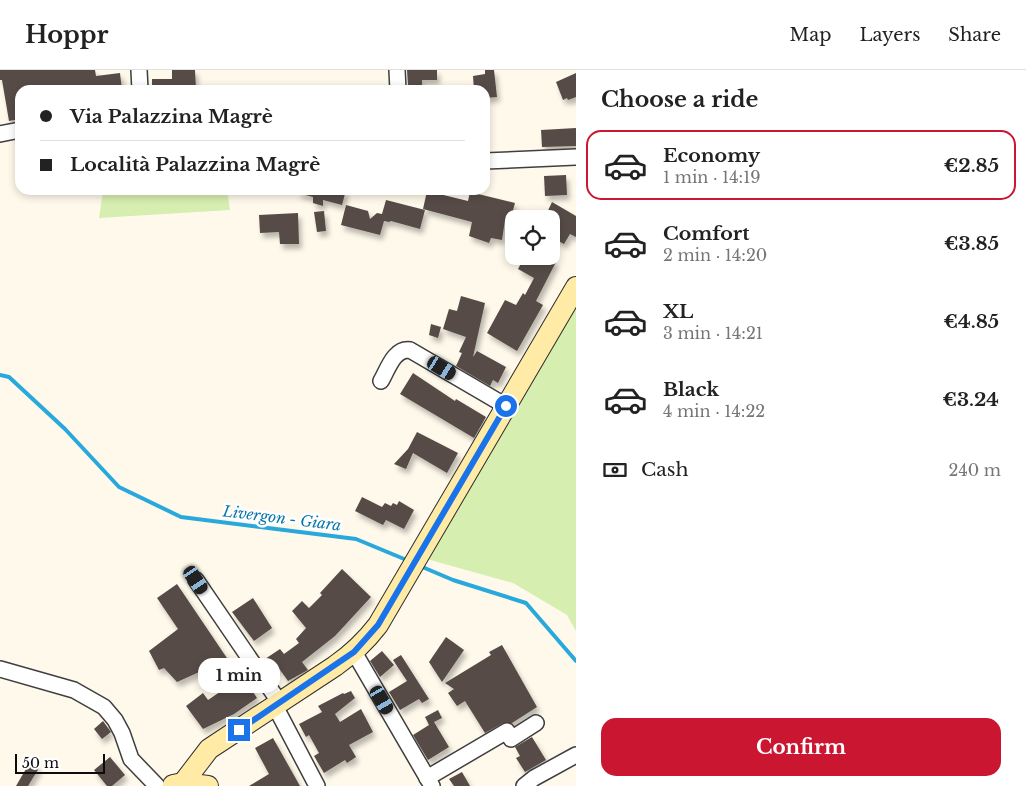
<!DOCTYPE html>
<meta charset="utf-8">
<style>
body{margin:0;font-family:"Libre Baskerville",serif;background:#f6f6f6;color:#222;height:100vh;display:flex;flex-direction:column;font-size:19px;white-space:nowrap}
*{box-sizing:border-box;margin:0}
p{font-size:16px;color:#767676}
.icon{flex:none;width:28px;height:28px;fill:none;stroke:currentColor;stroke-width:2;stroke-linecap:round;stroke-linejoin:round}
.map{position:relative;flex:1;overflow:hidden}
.sheet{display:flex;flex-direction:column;background:#fff;width:450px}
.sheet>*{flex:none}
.guide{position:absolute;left:15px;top:15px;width:475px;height:110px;border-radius:15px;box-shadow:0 2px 8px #0003;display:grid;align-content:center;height:110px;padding:0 25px;background:#fff}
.buttons{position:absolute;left:505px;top:140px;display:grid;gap:10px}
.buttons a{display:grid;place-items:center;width:55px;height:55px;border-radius:10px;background:#fff;box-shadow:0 2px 8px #0003;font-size:25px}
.scale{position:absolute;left:15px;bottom:12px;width:90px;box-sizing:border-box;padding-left:5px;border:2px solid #0c0c0c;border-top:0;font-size:14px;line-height:18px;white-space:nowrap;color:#0c0c0c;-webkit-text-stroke:4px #fff;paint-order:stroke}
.end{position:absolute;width:22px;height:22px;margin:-11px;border:6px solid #1a73e8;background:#fff;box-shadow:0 0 0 2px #fff}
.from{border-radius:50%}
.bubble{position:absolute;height:35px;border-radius:15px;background:#fff;box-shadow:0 2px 8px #0003;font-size:16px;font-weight:800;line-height:35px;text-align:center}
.car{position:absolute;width:15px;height:30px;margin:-15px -8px;border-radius:6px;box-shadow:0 0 4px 1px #0007;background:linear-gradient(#222 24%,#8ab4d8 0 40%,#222 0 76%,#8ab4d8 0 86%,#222 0)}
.guide b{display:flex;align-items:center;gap:18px;height:48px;font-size:19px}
.guide b+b{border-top:1px solid #e0e0e0}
.guide i{width:12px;height:12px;background:#222}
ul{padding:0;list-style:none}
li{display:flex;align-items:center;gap:15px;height:70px;margin:0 10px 8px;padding:0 15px;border:2px solid transparent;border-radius:15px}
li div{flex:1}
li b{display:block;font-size:19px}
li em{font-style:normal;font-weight:800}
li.active{border-color:#cb1632}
li>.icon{width:45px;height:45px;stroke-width:1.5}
h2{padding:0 25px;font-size:22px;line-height:60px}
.pay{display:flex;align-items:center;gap:12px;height:55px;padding:0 25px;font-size:19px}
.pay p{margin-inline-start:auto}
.primary-button{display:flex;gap:10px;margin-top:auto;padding:10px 25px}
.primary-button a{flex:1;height:58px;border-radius:15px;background:#cb1632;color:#fff;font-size:20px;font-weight:800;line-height:58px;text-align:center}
header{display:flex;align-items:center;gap:30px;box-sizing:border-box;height:70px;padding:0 25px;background:#fff;border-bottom:1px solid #e0e0e0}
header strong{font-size:24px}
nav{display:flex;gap:28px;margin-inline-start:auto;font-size:18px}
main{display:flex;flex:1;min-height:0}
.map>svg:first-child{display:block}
.green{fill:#d7eeb1}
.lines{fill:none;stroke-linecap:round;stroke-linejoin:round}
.stream{stroke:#29a8dc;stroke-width:4}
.building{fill:#564b47;filter:url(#shadow)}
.street-casing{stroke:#3f3f3f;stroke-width:18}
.secondary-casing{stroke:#2e2e2e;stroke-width:22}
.street{stroke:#fff;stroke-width:15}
.secondary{stroke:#ffeba6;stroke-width:20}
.route{stroke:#1a73e8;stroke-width:6}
.labels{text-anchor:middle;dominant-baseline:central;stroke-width:5;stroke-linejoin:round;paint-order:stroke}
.water-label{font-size:15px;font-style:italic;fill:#0976ab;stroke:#fff}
</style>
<header>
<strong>Hoppr</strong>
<nav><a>Map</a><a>Layers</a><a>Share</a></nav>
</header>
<main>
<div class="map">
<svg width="576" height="716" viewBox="0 0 576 716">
<defs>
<filter id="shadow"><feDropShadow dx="3" dy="5" stdDeviation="2.5" flood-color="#0004"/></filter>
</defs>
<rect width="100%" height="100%" fill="#fff9eb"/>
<g class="green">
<path d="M103 120H227L230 140 99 148Z"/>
<path d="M576 232V561L567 545 513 513 423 488Z"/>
</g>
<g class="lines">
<g class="stream">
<path d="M0 305 9 307 65 359 119 417 181 447 356 469 409 491"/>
<path d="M420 496 453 510 526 533 576 591"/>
</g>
</g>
<g class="building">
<path d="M0 0H95L96 6 120 3 122 20H20V49L9 51 2 10H0Z"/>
<path d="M172 0H195L196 20H152V9H172Z"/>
<path d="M407 0H437V10H422V15L408 16Z"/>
<path d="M485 0H494L497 27 485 28V20H474L473 6 485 4Z"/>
<path d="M576 3V27L568 30 567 28 563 30 556 12Z"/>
<path d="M576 58V76L542 77 541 60Z"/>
<path d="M566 105 567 125 545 126 544 106Z"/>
<path d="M298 120H346L342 135 323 130V136L313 133V127L298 123Z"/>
<path d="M427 121 468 131 470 122 515 133 510 151 505 150 502 170 491 168 489 173 469 166 472 152 423 139Z"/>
<path d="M386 130 425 140 420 159 391 151 389 152 384 151 380 165 341 155 346 135 368 141 370 149 377 143 382 144Z"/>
<path d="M552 132 576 146V167L570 164 564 174 551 167V149H544Z"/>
<path d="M324 141 326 161 317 162 314 142Z"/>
<path d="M298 143 299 174H280L279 162 260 163 259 145Z"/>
<path d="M525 186H545L556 192 536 231 543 235 517 281 487 263 505 230 516 235 523 223 525 225 534 208 518 199Z"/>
<path d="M461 226 485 233 473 287 477 281 506 297 498 313 493 310 490 316 456 296 462 283 459 282 466 267 443 259 449 239 457 241Z"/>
<path d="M431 254 441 257 438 268 429 265Z"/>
<path d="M413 303 455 331 456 329 486 347 474 368 400 324Z"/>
<path d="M417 362 458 383 447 403 413 383 406 399 394 394 408 379Z"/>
<path d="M362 427 382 437 385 433 391 436 393 433 397 435 399 431 414 440 404 459 386 450 383 455 355 441Z"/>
<path d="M342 499 371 527 335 566 302 592 308 600 288 611 278 597 272 600 265 589 280 579 284 584 299 573 296 569 306 558 292 541 302 531 309 538 322 525 320 523Z"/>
<path d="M177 514 233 597 235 595 257 628 234 644 203 659 186 636 203 623 208 630 233 613 218 591 206 599 177 612 164 598 159 600 149 581 178 559 157 528Z"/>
<path d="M253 528 272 558 254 571 232 542Z"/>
<path d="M446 567 464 580 442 612 429 592Z"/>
<path d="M502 575 537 637 512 653H503L485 663 465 631 457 636 448 623 454 619 445 613 491 585 489 582Z"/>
<path d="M382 581 394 595 380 607 370 591Z"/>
<path d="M401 585 429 629 422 633 419 629 400 640 389 622 407 611 393 590Z"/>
<path d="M351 621 355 628 335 644 340 652 361 639 373 662 349 675 356 687 347 693 345 690 324 703 314 686 319 683 309 665 306 667 299 654 322 642 318 636 343 623 344 624Z"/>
<path d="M438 640 442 648 434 652 449 677 428 690 413 665 429 655 425 647Z"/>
<path d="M103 651 111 662 102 669 94 659Z"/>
<path d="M532 667 546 690 525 702 516 688 520 686 515 677Z"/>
<path d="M273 668 300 716H249L269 704 255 678Z"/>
<path d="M110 687 125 705 112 716H107L94 700Z"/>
<path d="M30 692 39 698 28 716H16Z"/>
<path d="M462 702 470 716H454L449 709Z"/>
</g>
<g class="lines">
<defs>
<g id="street">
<path d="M139 0 140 20"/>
<path d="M397 0 398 20"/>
<path d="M0 64 20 60"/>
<path d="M485 91 576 87"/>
<path d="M381 311C388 299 394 278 410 280L506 336"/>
<path d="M196 510 280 633"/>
<path d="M354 582 432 716"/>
<path d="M0 599 74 620 104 637 115 650 122 663 131 689 157 716"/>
<path d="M275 636 317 716"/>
<path d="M427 708 507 661 511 669 536 653"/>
<path d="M524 716 534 708 576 685"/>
</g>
<g id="secondary">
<path d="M183 713 209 679 335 596C352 584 365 572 378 555L576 217"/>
<path d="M173 715 183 713 208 716"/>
</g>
</defs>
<use href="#street" class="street-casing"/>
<use href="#secondary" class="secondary-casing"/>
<use href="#street" class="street"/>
<use href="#secondary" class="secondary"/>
</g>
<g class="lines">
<path class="route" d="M239 660 354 582 378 555 506 336"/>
</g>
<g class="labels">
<g class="water-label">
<text transform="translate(282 448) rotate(7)">Livergon - Giara</text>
</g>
</g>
</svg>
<div class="buttons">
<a><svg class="icon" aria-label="locate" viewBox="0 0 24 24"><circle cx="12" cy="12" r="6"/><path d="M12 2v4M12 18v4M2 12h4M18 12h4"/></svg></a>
</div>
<div class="scale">50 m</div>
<i class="end from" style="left:506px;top:336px"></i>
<i class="end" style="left:239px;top:660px"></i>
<div class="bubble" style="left:198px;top:588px;width:82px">1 min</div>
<i class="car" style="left:442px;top:298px;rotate:121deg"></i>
<i class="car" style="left:196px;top:510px;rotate:146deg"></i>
<i class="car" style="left:382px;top:630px;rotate:150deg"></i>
<div class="guide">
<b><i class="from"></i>Via Palazzina Magrè</b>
<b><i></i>Località Palazzina Magrè</b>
</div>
</div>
<section class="sheet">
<h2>Choose a ride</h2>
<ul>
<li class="active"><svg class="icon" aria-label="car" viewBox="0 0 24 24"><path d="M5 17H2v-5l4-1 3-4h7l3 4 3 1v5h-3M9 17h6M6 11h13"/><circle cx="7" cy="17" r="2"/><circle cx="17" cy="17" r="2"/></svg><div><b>Economy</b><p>1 min · 14:19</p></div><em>€2.85</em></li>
<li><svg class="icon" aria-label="car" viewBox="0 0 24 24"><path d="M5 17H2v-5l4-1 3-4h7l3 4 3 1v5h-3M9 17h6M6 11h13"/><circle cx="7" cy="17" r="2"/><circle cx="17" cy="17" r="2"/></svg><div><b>Comfort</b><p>2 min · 14:20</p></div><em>€3.85</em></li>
<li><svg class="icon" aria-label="car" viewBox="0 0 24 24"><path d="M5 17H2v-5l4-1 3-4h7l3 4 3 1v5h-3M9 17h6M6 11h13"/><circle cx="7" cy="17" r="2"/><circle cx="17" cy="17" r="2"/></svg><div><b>XL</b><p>3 min · 14:21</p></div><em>€4.85</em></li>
<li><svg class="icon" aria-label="car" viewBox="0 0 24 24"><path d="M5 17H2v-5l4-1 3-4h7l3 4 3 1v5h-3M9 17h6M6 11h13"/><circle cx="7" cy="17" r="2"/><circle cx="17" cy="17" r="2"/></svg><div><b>Black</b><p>4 min · 14:22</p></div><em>€3.24</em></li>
</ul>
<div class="pay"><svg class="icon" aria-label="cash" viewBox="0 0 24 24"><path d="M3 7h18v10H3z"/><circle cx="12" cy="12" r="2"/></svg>Cash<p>240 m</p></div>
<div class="primary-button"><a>Confirm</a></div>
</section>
</main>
